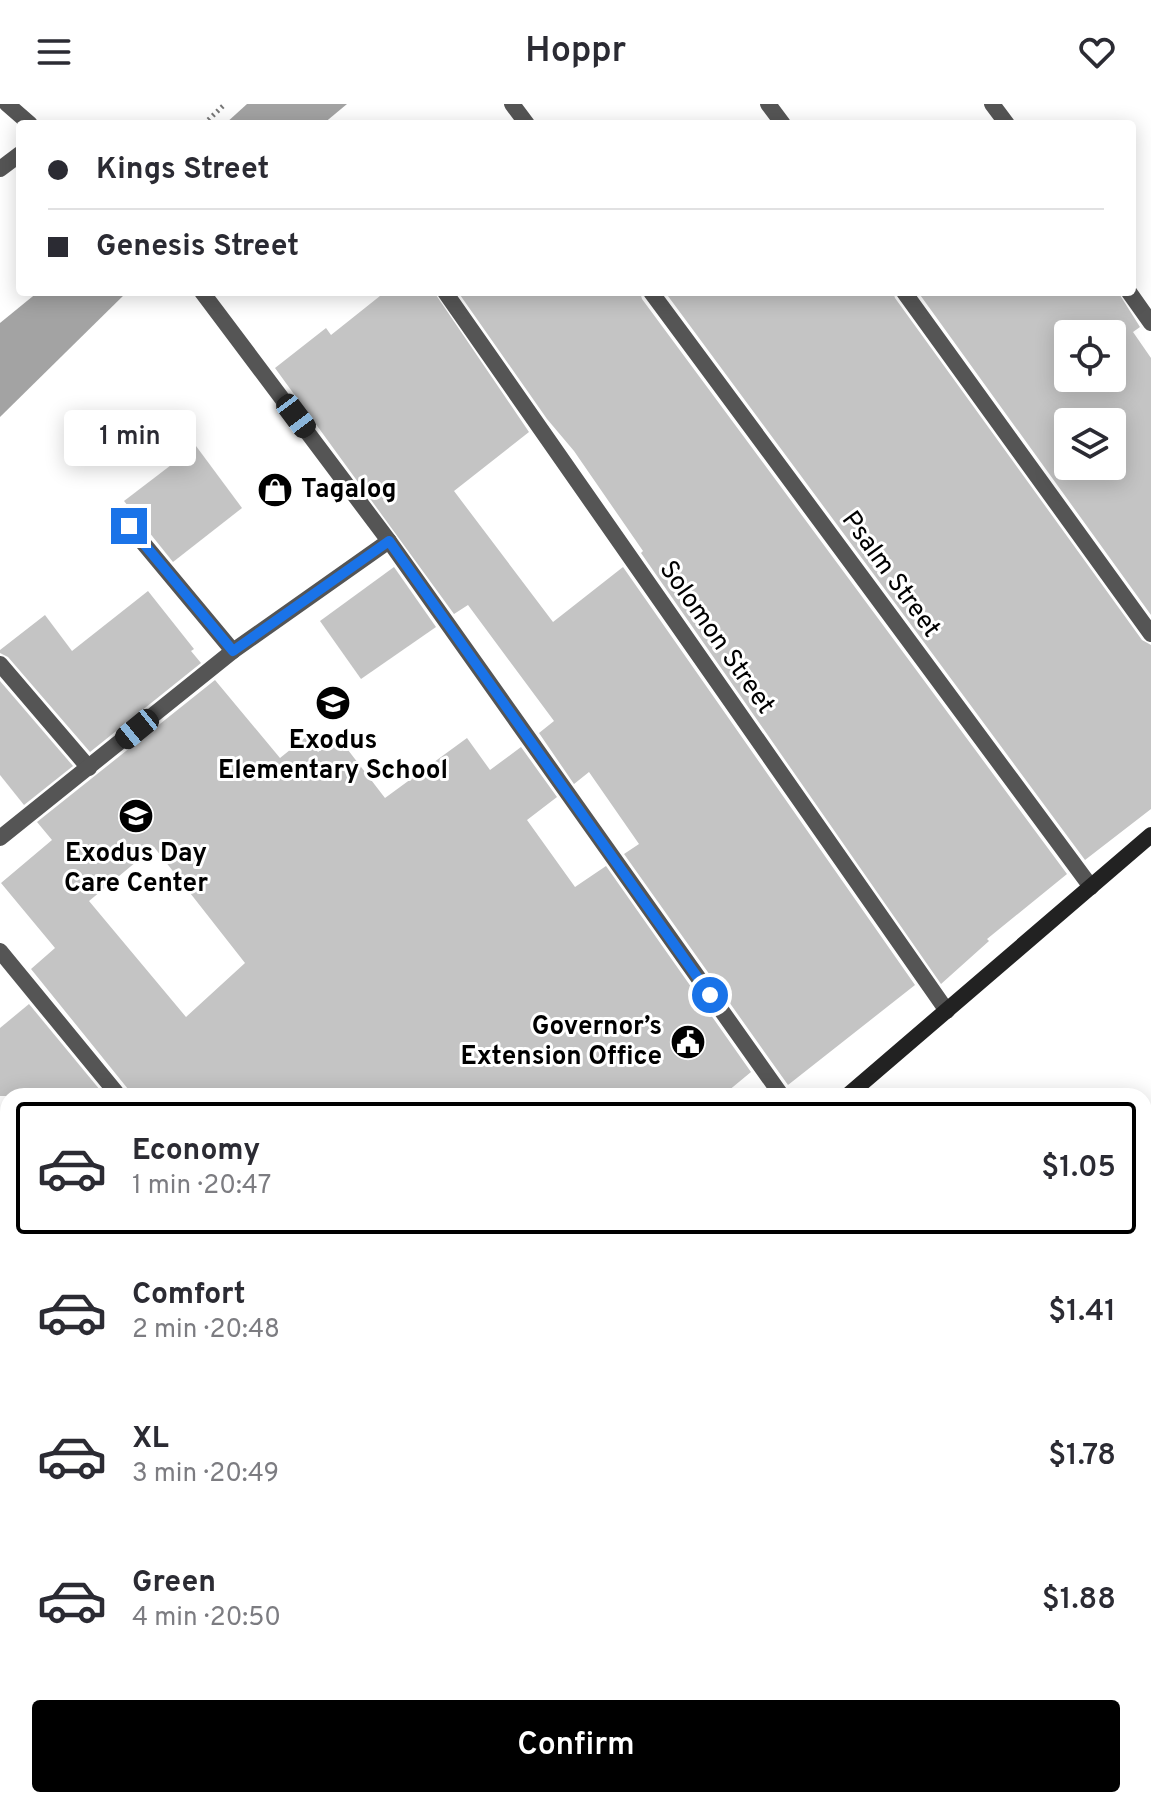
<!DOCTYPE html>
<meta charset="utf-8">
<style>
body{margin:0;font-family:Overpass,sans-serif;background:#f2f2f3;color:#2b2b33;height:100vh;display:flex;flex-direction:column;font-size:30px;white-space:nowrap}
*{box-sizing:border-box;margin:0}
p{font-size:26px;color:#7c7c81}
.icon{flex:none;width:44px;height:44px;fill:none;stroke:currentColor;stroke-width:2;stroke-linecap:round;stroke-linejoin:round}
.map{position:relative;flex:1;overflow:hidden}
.details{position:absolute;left:0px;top:984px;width:1152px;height:720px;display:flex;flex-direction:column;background:#fff;border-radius:24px 24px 0 0;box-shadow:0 4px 20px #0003}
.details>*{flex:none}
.hud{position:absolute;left:16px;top:16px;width:1120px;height:176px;border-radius:8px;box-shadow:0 4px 20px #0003;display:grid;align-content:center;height:176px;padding:0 32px;background:#fff}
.tools{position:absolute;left:1054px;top:216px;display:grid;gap:16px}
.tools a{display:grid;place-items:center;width:72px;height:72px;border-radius:8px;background:#fff;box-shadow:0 4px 20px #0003;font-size:40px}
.end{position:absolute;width:36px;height:36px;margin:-18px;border:10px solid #1a73e8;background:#fff;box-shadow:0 0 0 4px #fff}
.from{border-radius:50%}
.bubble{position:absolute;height:56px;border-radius:8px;background:#fff;box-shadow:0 4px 20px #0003;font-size:26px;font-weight:600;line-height:56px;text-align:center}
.car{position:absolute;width:24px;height:48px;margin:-24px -12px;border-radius:10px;box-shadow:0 0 6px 2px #0007;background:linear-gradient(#222 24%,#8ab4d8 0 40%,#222 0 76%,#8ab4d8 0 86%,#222 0)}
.hud b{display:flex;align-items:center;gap:28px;height:76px;font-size:30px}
.hud b+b{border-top:2px solid #e1e1e2}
.hud i{width:20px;height:20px;background:#2b2b33}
ul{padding:14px 0 0;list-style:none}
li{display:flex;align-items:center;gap:24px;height:132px;margin:0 16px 12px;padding:0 16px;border:4px solid transparent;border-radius:8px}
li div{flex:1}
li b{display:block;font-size:30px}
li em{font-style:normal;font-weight:600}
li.current{border-color:#000}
li>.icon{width:72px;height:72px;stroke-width:1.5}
.primary-button{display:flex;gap:16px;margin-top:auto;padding:16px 32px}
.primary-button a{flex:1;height:92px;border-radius:8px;background:#000;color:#fff;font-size:32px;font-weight:600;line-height:92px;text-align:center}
header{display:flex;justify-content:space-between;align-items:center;height:104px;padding:0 32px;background:#fff;font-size:36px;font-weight:600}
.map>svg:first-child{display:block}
.water{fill:#a3a3a3}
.building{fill:#c4c4c4;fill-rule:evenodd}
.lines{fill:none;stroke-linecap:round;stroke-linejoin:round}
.path{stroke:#777;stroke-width:5;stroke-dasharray:2 4;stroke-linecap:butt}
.lane{stroke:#555;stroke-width:16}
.street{stroke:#555;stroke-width:16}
.secondary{stroke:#222;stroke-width:16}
.route{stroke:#1a73e8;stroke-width:10}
.labels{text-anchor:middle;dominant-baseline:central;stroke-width:6;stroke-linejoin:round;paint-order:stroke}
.poi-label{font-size:26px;font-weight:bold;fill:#000;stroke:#fff}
.street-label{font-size:26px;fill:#000;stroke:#fff}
</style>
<header><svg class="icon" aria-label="menu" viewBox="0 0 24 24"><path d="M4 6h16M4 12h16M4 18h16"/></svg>Hoppr<svg class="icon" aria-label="heart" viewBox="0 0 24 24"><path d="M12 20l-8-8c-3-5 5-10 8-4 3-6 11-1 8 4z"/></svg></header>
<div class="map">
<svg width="1151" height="1704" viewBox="0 0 1151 1704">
<rect width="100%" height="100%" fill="#fff"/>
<g class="water">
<path d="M247 0H347L323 20H225Z"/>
<path d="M38 188H127L0 313V219Z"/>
<path d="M1151 1211V1704H584L594 1696H1144V1217Z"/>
</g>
<g class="building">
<path d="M385 188H434L529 328 454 387 553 518 623 463 915 881 788 981 624 750 639 740 589 668 574 680 539 629 554 617 468 501 454 510 275 264 326 224 331 231Z"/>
<path d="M458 188H640L642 195 1067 770 987 835 989 837 941 880 641 449 643 447 574 347 547 315Z"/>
<path d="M665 188H893L895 194 1142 536 1151 541V705L1085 756Z"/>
<path d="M918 188H1118L1140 223 1133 228 1151 254V511ZM1068 230H1112V274H1068ZM1068 318H1112V362H1068Z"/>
<path d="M196 342 242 404 173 458 124 397Z"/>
<path d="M394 463 436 523 361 575 320 517Z"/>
<path d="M148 487 194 545 191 547 201 559 90 648 8 553 0 549V546L45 511 72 547Z"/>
<path d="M215 576 280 654 306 633 318 648 338 633 385 694 467 634 490 666 521 643 557 693 527 716 575 783 606 762 751 968 722 992H130L128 985 31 865 55 844 1 779 52 736 37 718ZM154 743 245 859 186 913 89 797Z"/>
<path d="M0 577 73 662 24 701 0 671Z"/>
<path d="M29 900 105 992H0V924Z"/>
</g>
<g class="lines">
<path class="path" d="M204 20 225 0"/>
<g class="lane">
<path d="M7 0 30 20"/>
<path d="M0 65 20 50"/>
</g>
<g class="street">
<path d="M512 0 527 20"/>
<path d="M768 0 783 20"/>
<path d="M992 0 1007 20"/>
<path d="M202 188 389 437 782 992"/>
<path d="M445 188 947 907"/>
<path d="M651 188 1091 783"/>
<path d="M904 188 1151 530"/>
<path d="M1129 188 1151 219"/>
<path d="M129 422 233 547"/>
<path d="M0 560 89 664"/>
<path d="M0 734 233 547 389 437"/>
<path d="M0 847 119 992"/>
<path d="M0 1154 8 1163"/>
<path d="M0 1462 8 1472"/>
</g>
<g class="secondary">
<path d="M847 992 1151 731"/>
<path d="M18 1704 27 1696"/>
</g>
</g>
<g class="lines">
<path class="route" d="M129 422 233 547 389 437 710 891"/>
</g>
<defs>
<symbol id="shop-disc" viewBox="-11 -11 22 22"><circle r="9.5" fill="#000" stroke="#fff"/><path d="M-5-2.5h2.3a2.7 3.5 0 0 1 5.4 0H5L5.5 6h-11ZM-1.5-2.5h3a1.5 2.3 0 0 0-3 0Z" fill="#fff"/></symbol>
<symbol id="school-disc" viewBox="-11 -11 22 22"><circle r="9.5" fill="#000" stroke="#fff"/><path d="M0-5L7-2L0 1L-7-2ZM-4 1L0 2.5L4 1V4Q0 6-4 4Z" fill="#fff"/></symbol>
<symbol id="civic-disc" viewBox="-11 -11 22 22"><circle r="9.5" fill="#000" stroke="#fff"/><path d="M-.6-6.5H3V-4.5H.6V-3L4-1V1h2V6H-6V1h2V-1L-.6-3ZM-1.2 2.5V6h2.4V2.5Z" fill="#fff"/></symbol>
</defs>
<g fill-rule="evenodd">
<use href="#shop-disc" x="255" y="366" width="40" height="40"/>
<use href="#school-disc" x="313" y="579" width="40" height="40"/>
<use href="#school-disc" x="116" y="692" width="40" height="40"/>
<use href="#civic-disc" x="668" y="918" width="40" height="40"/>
</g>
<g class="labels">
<g class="poi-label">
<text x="301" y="386" text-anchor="start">Tagalog</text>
<text x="333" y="637">Exodus<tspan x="333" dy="30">Elementary School</tspan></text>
<text x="136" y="750">Exodus Day<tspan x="136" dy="30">Care Center</tspan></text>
<text x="662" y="923" text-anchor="end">Governor’s<tspan x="662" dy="30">Extension Office</tspan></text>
</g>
<g class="street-label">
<text transform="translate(890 471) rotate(54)">Psalm Street</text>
<text transform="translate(716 534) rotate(55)">Solomon Street</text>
</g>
</g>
</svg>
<div class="tools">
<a><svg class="icon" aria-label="locate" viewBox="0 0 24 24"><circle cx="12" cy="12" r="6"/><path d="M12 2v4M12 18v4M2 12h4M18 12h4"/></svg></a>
<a><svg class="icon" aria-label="layers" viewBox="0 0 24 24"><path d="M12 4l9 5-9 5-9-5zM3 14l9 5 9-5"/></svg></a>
</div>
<i class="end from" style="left:710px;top:891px"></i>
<i class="end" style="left:129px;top:422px"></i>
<div class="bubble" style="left:64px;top:306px;width:132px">1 min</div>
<i class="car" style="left:296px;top:312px;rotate:143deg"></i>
<i class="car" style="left:137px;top:625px;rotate:231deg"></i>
<div class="hud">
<b><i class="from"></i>Kings Street</b>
<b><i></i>Genesis Street</b>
</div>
<section class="details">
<ul>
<li class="current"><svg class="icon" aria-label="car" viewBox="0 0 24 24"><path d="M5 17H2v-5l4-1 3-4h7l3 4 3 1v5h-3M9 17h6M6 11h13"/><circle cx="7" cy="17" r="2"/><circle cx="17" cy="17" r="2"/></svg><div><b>Economy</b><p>1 min · 20:47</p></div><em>$1.05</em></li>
<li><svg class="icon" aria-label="car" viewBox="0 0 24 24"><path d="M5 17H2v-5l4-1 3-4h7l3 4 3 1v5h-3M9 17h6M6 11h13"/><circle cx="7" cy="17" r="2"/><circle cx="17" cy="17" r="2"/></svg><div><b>Comfort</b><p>2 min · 20:48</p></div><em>$1.41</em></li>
<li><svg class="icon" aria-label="car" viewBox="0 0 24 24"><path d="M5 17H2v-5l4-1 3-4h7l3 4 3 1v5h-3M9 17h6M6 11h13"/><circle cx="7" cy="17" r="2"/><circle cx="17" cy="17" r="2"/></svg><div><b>XL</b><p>3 min · 20:49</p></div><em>$1.78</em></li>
<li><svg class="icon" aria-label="car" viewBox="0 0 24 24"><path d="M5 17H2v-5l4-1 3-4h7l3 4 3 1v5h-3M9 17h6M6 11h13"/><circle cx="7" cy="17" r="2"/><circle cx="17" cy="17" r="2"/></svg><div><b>Green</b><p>4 min · 20:50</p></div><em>$1.88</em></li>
</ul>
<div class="primary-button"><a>Confirm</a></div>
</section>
</div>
